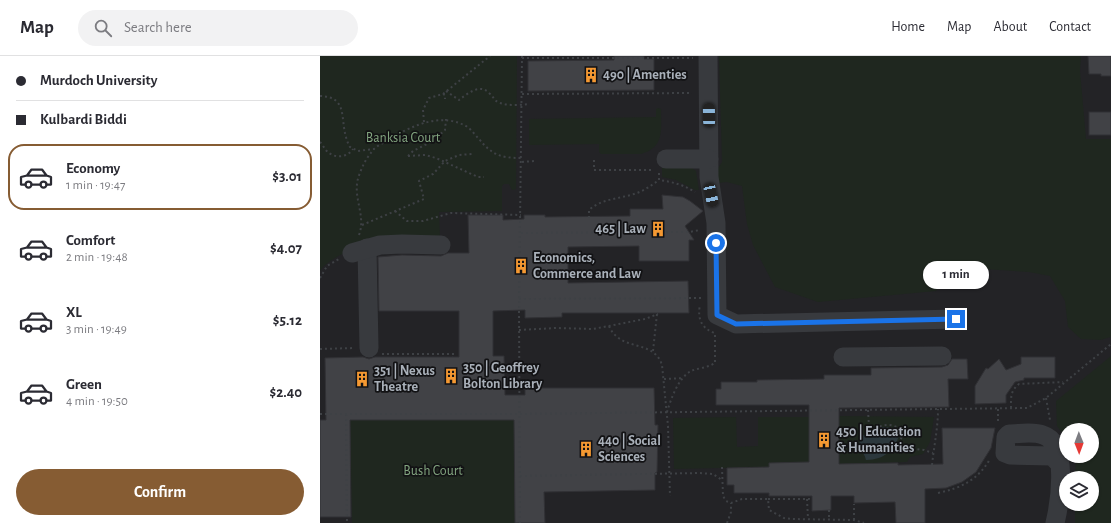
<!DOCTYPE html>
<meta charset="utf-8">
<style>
body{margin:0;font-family:"Alegreya Sans",sans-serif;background:#f2f2f3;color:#2b2b33;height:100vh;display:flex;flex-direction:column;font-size:15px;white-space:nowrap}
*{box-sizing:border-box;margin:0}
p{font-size:13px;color:#7c7c81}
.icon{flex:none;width:22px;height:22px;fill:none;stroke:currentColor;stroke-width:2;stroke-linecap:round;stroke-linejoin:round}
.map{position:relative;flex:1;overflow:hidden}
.drawer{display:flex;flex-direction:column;background:#fff;width:320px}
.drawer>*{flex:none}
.top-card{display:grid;align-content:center;height:88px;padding:0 16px;background:#fff}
.needle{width:26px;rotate:179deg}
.tools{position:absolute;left:739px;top:367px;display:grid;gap:8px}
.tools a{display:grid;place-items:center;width:40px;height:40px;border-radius:50%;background:#fff;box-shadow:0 1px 3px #0004;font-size:20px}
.end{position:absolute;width:18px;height:18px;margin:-9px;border:5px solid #1a73e8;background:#fff;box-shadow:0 0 0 2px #fff}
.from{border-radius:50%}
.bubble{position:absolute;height:28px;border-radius:14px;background:#fff;box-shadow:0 1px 3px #0004;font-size:13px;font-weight:700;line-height:28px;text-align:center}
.car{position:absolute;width:12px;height:24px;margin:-12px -6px;border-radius:5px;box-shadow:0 0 3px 1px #0007;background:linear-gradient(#222 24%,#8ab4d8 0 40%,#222 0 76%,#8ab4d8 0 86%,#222 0)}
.top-card b{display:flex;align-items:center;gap:14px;height:38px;font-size:15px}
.top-card b+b{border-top:1px solid #e1e1e2}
.top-card i{width:10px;height:10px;background:#2b2b33}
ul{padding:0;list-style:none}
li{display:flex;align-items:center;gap:12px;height:66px;margin:0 8px 6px;padding:0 8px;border:2px solid transparent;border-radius:16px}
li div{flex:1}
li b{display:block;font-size:15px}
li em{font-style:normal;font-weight:700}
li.selected{border-color:#865c33}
li>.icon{width:36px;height:36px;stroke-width:1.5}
.cta{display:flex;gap:8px;margin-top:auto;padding:8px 16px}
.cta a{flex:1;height:46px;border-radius:24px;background:#865c33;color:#fff;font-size:16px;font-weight:700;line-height:46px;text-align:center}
header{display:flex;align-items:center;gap:24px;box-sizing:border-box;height:56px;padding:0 20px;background:#fff;border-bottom:1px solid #e1e1e2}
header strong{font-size:19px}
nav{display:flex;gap:22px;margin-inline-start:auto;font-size:14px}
.search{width:280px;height:36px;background:#f2f2f3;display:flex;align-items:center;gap:10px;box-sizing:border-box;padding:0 14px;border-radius:22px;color:#7c7c81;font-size:15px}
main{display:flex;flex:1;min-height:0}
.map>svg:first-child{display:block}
.built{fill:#232326;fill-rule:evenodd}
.green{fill:#1f271f}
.water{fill:#2c383d}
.building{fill:#414246;stroke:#313135}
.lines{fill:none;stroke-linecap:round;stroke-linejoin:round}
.path{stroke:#3e4145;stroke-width:2;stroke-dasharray:2 3;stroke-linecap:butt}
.minor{stroke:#383a3e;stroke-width:19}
.route{stroke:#1a73e8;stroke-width:5}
.labels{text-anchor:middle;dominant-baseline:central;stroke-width:3.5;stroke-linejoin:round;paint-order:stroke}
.poi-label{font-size:14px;font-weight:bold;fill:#a9b0b9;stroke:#121214;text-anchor:start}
.park-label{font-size:14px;fill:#82a47f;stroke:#121214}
</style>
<header>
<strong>Map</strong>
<div class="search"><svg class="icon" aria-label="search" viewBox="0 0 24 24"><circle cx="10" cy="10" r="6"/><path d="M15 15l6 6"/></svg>Search here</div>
<nav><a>Home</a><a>Map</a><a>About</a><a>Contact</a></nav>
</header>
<main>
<section class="drawer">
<div class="top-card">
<b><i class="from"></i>Murdoch University</b>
<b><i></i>Kulbardi Biddi</b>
</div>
<ul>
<li class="selected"><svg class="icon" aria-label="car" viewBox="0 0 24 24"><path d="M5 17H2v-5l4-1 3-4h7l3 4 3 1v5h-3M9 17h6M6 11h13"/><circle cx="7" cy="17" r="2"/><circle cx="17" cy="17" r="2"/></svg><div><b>Economy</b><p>1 min · 19:47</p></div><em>$3.01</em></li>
<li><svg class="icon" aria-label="car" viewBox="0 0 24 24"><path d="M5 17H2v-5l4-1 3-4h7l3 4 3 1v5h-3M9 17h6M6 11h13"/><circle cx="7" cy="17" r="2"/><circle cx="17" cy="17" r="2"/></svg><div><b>Comfort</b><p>2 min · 19:48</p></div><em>$4.07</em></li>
<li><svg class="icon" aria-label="car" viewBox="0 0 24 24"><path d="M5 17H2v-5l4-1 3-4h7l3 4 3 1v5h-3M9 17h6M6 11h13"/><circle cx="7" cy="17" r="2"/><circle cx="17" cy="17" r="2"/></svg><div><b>XL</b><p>3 min · 19:49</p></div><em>$5.12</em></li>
<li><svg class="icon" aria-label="car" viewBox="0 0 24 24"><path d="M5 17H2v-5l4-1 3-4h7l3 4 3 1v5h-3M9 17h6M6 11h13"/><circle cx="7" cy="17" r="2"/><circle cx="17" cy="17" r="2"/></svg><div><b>Green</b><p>4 min · 19:50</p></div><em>$2.40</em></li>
</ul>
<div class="cta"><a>Confirm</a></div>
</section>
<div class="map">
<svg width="791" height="467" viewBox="0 0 791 467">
<rect width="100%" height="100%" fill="#171719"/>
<path class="built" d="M0 0H791V467H0ZM746 374H772V400H746ZM746 422H772V448H746Z"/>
<g class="green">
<path d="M0 0H197L196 133 192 134 189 128H184L182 130V155L119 156 120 184C100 184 79 182 60 185 43 187 9 201 0 215Z"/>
<path d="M399 0H761L760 15 766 83H791V281L780 284 761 283 748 271 745 245 730 220 709 216 664 213 630 216 616 235 498 246 455 231 433 189 427 168 422 130 407 126 398 127 394 119 402 106Z"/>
<path d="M338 52 341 53C341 74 345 91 321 98H281L279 96V88L209 89V63L336 61V53Z"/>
<path d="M342 110 372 112 376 115 379 134H375L356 124 342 121Z"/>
<path d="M791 300V467H755V448H772V422H755L756 400H772V374H746V383L737 370 736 345Z"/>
<path d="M519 360 614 361 610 386 603 398 590 401 587 406 519 408Z"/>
<path d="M416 361 417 391 438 390V361H489V407L449 411 354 413 353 362Z"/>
<path d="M30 364H194L195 467H32Z"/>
</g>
<path class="water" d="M562 371 575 372 580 376C576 393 565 404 546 404 545 399 541 394 540 390 537 377 553 376 562 371Z"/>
<g class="building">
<path d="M294 0H324V3H334V34L208 35V5L294 4Z"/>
<path d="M768 0H791V20H781V18H769Z"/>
<rect x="769" y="56" width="22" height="23"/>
<path d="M342 139 363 141 370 145 383 155 365 170 374 184H369V205H319V190L248 191V227L368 225 369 257H242V261L205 262V254L173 255V300H184L185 339H205V332H334L335 369H338L337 416 335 417V434L224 436 225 467H195L194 364H30L31 461H0V364H6L5 302 43 301 49 303 55 301H139V255H59L58 201 82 199 121 200 128 197H149L148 159H183V164L204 163V159H225V161L310 160V153H343Z"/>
<path d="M701 301H735V322H704V324L695 326 686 339V347L655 348V330L666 312 668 313 679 303 686 314 701 308Z"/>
<path d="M632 303H647L648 323H628L629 351 519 352V408L578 407V409L623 408 622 372H675L671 392 656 416 642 426 626 432 605 433V467H576L575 446 534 447V440H511V454L492 455V440H449V437H414V429H407V412L449 411V407L489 406V349H396V333H401V326H437V324L504 323V319H551V312L622 311 628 309Z"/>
</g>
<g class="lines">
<g class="path">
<path d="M202 2H373"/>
<path d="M126 35 139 44C147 38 160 27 169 37 174 41 174 45 180 47 189 50 200 49 209 48"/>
<path d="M123 38 125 39V43"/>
<path d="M202 38 372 37"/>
<path d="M0 40C32 41 17 68 30 91L38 95 54 93"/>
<path d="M104 66 103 54 109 42 123 38 170 0"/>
<path d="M0 86C3 89 5 94 8 96 15 103 28 101 33 93"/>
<path d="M88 100 105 99 116 102 158 121H164"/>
<path d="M88 100 93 95 113 85 125 74 126 63"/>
<path d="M274 104V114H334"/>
<path d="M202 106 214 105"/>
<path d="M339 117V124C353 126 364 129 375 136"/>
<path d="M75 155 87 165H103L131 157 201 159"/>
<path d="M269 162V154C282 142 301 143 317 137 325 134 332 129 339 124"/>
<path d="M42 169 104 143 99 125 113 118 125 105 139 99 153 98"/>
<path d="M201 177 369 176 380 174"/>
<path d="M39 179C47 158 30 139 40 117 43 108 48 100 54 93 58 89 64 87 69 83 92 70 120 56 146 70 151 73 155 79 159 83 172 99 181 102 201 102"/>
<path d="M0 222 7 210 19 203"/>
<path d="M199 243 382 242"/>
<path d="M289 270C301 297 333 282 342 309L348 370 350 440"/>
<path d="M199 274 236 272 273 273 325 263 338 258"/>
<path d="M0 293 35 292"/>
<path d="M333 295 337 258"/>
<path d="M62 298H134L133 301"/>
<path d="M344 323 364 322"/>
<path d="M726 342 730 364"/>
<path d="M691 352C691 342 690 335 699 328L743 326"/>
<path d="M678 353V366"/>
<path d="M548 354 549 371 551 374C561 369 572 366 581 374L582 380 578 391 604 394 613 397"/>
<path d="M347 356C351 343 358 322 371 315 378 312 387 312 395 307V277C382 273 377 263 380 249"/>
<path d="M0 358H199L707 352 726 342 791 288"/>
<path d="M26 358 27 467"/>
<path d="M612 409C614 390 618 372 618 353"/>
<path d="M402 411 403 440 406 445 411 447 422 443H448L449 454 464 462 471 463 534 464 544 467"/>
<path d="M200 420 380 417 393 418 402 424"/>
<path d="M618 437C641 432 658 424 670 403"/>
<path d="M448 443H489V440"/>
<path d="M487 443 488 463"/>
<path d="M509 454V464"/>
<path d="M534 464V448"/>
<path d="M200 467 199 254 202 0"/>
<path d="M407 467 411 456V447"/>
</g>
<g class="minor">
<path d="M388 0 389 121 396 167 397 259 416 268 636 263"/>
<path d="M346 103H389"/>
<path d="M47 192 49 292"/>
<path d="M32 197 60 189 82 188 121 189"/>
<path d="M523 301 622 300"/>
<path d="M735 467C740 446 749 387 723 379 713 375 699 378 689 378L686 381 685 397 690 399 732 400 738 406"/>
</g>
</g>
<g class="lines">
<path class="route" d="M396 187 397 259 416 268 636 263"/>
</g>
<defs>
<symbol id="building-bare" viewBox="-9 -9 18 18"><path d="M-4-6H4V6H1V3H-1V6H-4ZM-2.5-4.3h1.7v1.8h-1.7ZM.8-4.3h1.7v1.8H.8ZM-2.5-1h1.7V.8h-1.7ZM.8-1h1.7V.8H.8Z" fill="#f59932" stroke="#121214" stroke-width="2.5" paint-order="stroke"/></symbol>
</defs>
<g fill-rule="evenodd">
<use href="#building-bare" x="260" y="8" width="22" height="22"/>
<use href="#building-bare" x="327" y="162" width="22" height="22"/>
<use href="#building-bare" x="190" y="199" width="22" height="22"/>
<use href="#building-bare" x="120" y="309" width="22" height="22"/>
<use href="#building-bare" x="31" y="312" width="22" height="22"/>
<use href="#building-bare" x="493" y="373" width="22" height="22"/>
<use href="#building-bare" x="255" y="382" width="22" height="22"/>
</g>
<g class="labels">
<g class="poi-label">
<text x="283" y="19">490 | Amenties</text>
<text x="326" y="173" text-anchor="end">465 | Law</text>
<text x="213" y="202">Economics,<tspan x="213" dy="16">Commerce and Law</tspan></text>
<text x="143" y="312">350 | Geoffrey<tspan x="143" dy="16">Bolton Library</tspan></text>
<text x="54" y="315">351 | Nexus<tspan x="54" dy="16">Theatre</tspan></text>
<text x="516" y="376">450 | Education<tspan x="516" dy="16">&amp; Humanities</tspan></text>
<text x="278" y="385">440 | Social<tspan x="278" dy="16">Sciences</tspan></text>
</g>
<g class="park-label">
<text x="83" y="82">Banksia Court</text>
<text x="113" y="415">Bush Court</text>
</g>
</g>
</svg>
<div class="tools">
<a><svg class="needle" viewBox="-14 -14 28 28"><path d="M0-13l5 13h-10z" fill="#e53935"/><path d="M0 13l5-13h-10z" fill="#7c7c81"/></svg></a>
<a><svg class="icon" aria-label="layers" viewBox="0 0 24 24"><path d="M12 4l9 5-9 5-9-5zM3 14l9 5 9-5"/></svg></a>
</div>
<i class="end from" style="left:396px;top:187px"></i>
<i class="end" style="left:636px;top:263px"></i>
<div class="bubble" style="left:603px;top:205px;width:66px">1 min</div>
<i class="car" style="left:389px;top:59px;rotate:359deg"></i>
<i class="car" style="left:391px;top:139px;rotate:168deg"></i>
</div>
</main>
